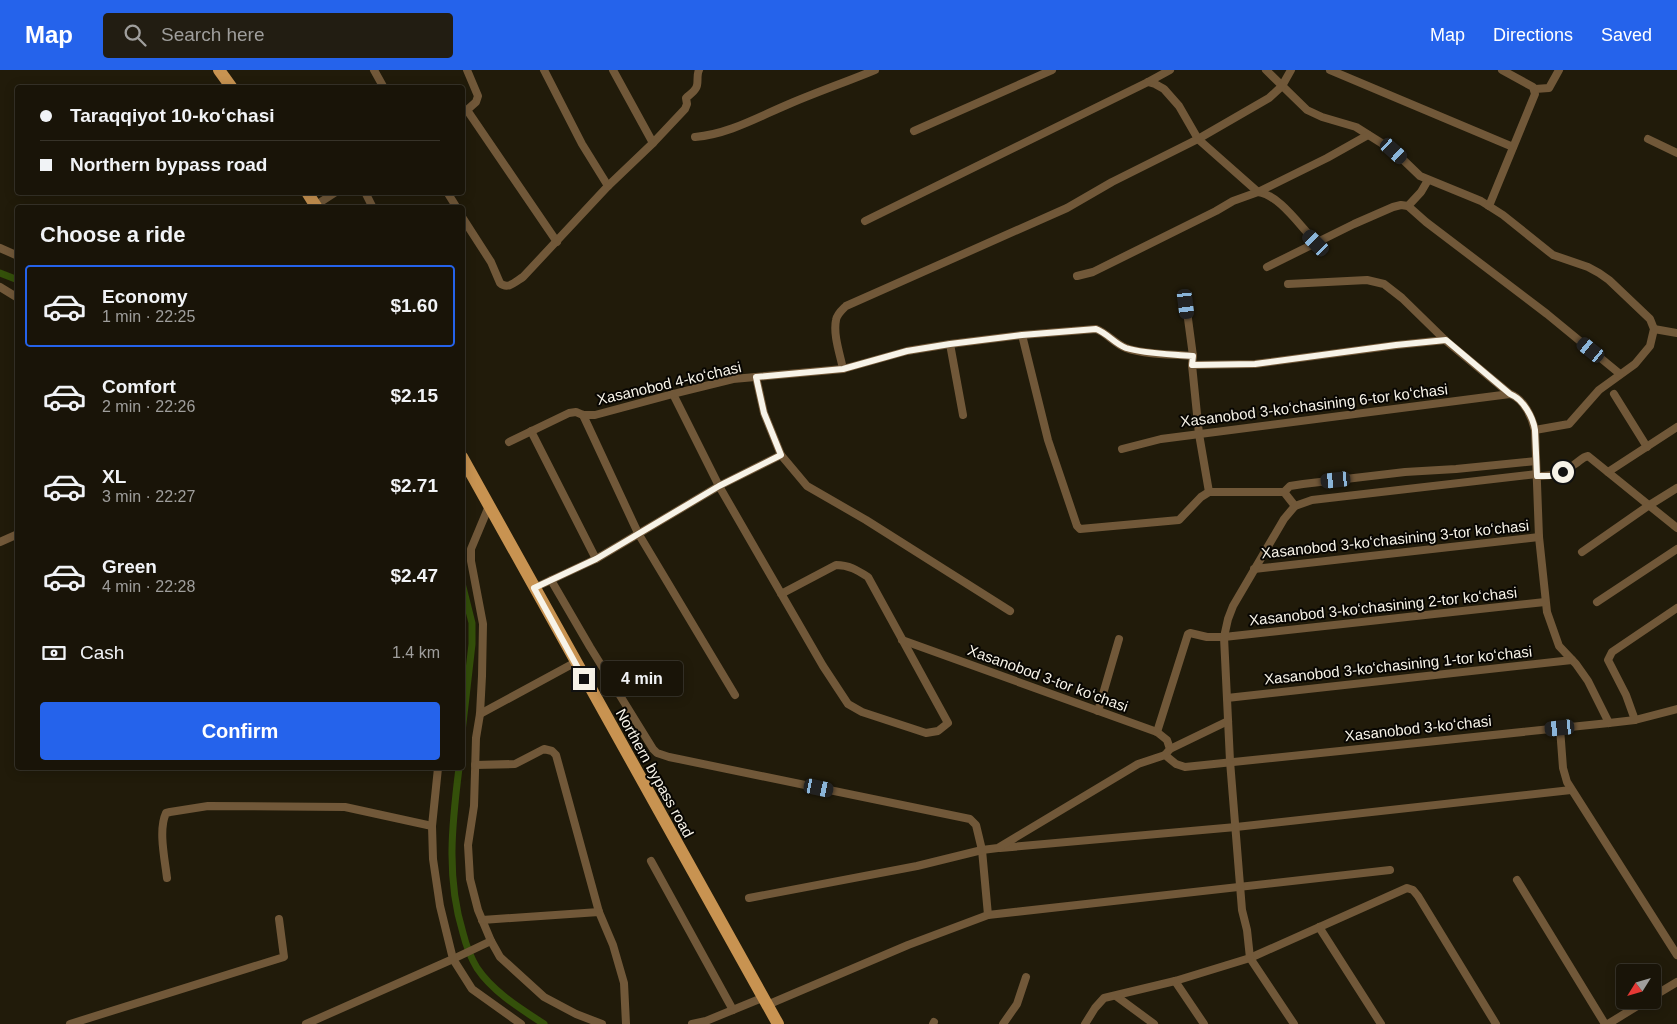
<!DOCTYPE html>
<meta charset="utf-8">
<style>
body{margin:0;font-family:Helvetica,sans-serif;background:#221d12;color:#f1f3f6;height:100vh;display:flex;flex-direction:column;font-size:19px;white-space:nowrap}
*{box-sizing:border-box;margin:0}
p{font-size:16px;color:#9f9e9c}
.icon{flex:none;width:28px;height:28px;fill:none;stroke:currentColor;stroke-width:2;stroke-linecap:round;stroke-linejoin:round}
.map{position:relative;flex:1;overflow:hidden}
.details{position:absolute;left:15px;top:135px;width:450px;height:565px;display:flex;flex-direction:column;background:#191408;border-radius:5px;box-shadow:0 2px 12px #0003,0 0 0 1px #373329}
.details>*{flex:none}
.guide{position:absolute;left:15px;top:15px;width:450px;height:110px;border-radius:5px;box-shadow:0 2px 12px #0003,0 0 0 1px #373329;display:grid;align-content:center;height:110px;padding:0 25px;background:#191408}
.needle{width:32px;rotate:233deg}
.buttons{position:absolute;left:1616px;top:894px;display:grid;gap:10px}
.buttons a{display:grid;place-items:center;width:45px;height:45px;border-radius:5px;background:#191408;box-shadow:0 2px 12px #0003,0 0 0 1px #373329;font-size:25px}
.end{position:absolute;width:22px;height:22px;margin:-11px;border:6px solid #f7f3e8;background:#111;box-shadow:0 0 0 2px #111}
.from{border-radius:50%}
.bubble{position:absolute;height:35px;border-radius:5px;background:#191408;box-shadow:0 2px 12px #0003,0 0 0 1px #373329;font-size:16px;font-weight:700;line-height:35px;text-align:center}
.car{position:absolute;width:15px;height:30px;margin:-15px -8px;border-radius:6px;box-shadow:0 0 4px 1px #0007;background:linear-gradient(#222 24%,#8ab4d8 0 40%,#222 0 76%,#8ab4d8 0 86%,#222 0)}
.guide b{display:flex;align-items:center;gap:18px;height:48px;font-size:19px}
.guide b+b{border-top:1px solid #373329}
.guide i{width:12px;height:12px;background:#f1f3f6}
ul{padding:0;list-style:none}
li{display:flex;align-items:center;gap:15px;height:82px;margin:0 10px 8px;padding:0 15px;border:2px solid transparent;border-radius:5px}
li div{flex:1}
li b{display:block;font-size:19px}
li em{font-style:normal;font-weight:700}
li.selected{border-color:#2563eb}
li>.icon{width:45px;height:45px;stroke-width:1.5}
h2{padding:0 25px;font-size:22px;line-height:60px}
.pay{display:flex;align-items:center;gap:12px;height:55px;padding:0 25px;font-size:19px}
.pay p{margin-inline-start:auto}
.primary-button{display:flex;gap:10px;margin-top:auto;padding:10px 25px}
.primary-button a{flex:1;height:58px;border-radius:5px;background:#2563eb;color:#fff;font-size:20px;font-weight:700;line-height:58px;text-align:center}
header{display:flex;align-items:center;gap:30px;box-sizing:border-box;height:70px;padding:0 25px;background:#2563eb;color:#fff}
header strong{font-size:24px}
nav{display:flex;gap:28px;margin-inline-start:auto;font-size:18px}
.search{width:350px;height:45px;background:#221d12;display:flex;align-items:center;gap:12px;box-sizing:border-box;padding:0 18px;border-radius:5px;color:#9f9e9c;font-size:19px}
.map>svg:first-child{display:block}
.lines{fill:none;stroke-linecap:round;stroke-linejoin:round}
.canal{stroke:#34500a;stroke-width:7}
.street{stroke:#715839;stroke-width:8}
.primary{stroke:#c89351;stroke-width:12}
.route{stroke:#f7f3e8;stroke-width:6}
.labels{text-anchor:middle;dominant-baseline:central;stroke-width:4;stroke-linejoin:round;paint-order:stroke}
.street-label{font-size:15px;fill:#f7f3e8;stroke:#080602}
</style>
<header>
<strong>Map</strong>
<div class="search"><svg class="icon" aria-label="search" viewBox="0 0 24 24"><circle cx="10" cy="10" r="6"/><path d="M15 15l6 6"/></svg>Search here</div>
<nav><a>Map</a><a>Directions</a><a>Saved</a></nav>
</header>
<div class="map">
<svg width="1677" height="954" viewBox="0 0 1677 954">
<rect width="100%" height="100%" fill="#211b0a"/>
<g class="lines">
<g class="canal">
<path d="M0 203 18 210"/>
<path d="M462 513 472 553V574L462 662"/>
<path d="M459 698C452 754 446 808 463 863 466 875 471 888 477 898 493 922 521 939 544 954"/>
</g>
<g class="street">
<path d="M374 0 384 18"/>
<path d="M544 0 582 74 608 116"/>
<path d="M613 0 653 73"/>
<path d="M1266 0 1307 40 1322 47 1356 57 1394 81 1420 106 1481 131 1503 145 1553 185 1588 197 1599 203 1609 210 1650 249 1654 259 1650 276 1635 294 1599 320 1569 354 1535 360"/>
<path d="M1330 0 1513 77"/>
<path d="M1148 12 1155 14 1164 19 1179 36 1198 69 1258 122C1280 125 1301 158 1317 173"/>
<path d="M1535 19 1549 18 1559 0"/>
<path d="M467 40 476 32 478 26 467 0"/>
<path d="M462 42 467 40 557 172"/>
<path d="M914 61 1052 0"/>
<path d="M695 67C729 64 758 47 789 34 817 22 846 12 875 0"/>
<path d="M1648 69 1677 83"/>
<path d="M365 122 373 138"/>
<path d="M447 122 457 138"/>
<path d="M316 135 336 122"/>
<path d="M1408 136 1421 122 1428 110"/>
<path d="M1489 136 1535 24 1533 17 1502 0"/>
<path d="M462 147 491 192 500 213C508 220 515 212 523 207L608 116 653 73 685 39 687 34 686 28C689 25 694 22 696 18 699 13 696 6 699 0"/>
<path d="M865 151 1148 12 1170 0"/>
<path d="M0 178 18 186"/>
<path d="M1267 197 1354 154 1393 137 1401 135 1408 136 1426 152 1547 244 1620 304"/>
<path d="M1077 206 1093 202 1216 141 1233 131 1258 122 1327 88 1368 65"/>
<path d="M1288 214 1367 210 1384 214 1402 228 1445 270 1510 324C1524 329 1532 347 1535 360L1539 467 1547 542 1559 576 1576 594 1588 611 1609 653"/>
<path d="M0 217 18 228"/>
<path d="M1186 234 1193 286 1192 295 1199 364 1209 422"/>
<path d="M1654 259 1677 263"/>
<path d="M1022 265 1048 370 1077 456 1080 459 1179 450 1201 427 1209 422H1284L1295 436"/>
<path d="M950 274 963 345"/>
<path d="M1192 295 1255 294 1397 275 1445 270"/>
<path d="M843 299C840 284 833 265 836 250 837 244 842 240 846 236L1067 138 1112 112 1198 69 1269 28 1282 16 1291 0"/>
<path d="M673 324 719 416 823 596 848 634 862 642 926 663 938 661 948 653 868 507C857 500 849 495 836 495L781 524"/>
<path d="M1614 324 1647 377"/>
<path d="M583 345 638 463 735 625"/>
<path d="M531 361 596 489 534 518"/>
<path d="M509 372 569 343 576 342 583 345H595L673 324 733 309 843 299 907 281 950 274 1022 265 1096 259C1107 263 1115 274 1126 278 1146 285 1172 284 1193 286"/>
<path d="M1122 379 1161 369 1510 324"/>
<path d="M781 385 807 416 866 450 1010 541"/>
<path d="M1608 402 1677 357"/>
<path d="M1537 406C1552 406 1563 404 1575 394 1580 391 1582 387 1588 386L1677 458"/>
<path d="M1284 422 1290 416 1303 414 1405 402 1456 399 1536 391"/>
<path d="M489 436 471 479V491L483 554 482 606 480 644 476 668 474 736 468 775 470 809 478 840 491 871 500 887 544 927 576 944 602 954"/>
<path d="M0 472 18 464"/>
<path d="M1582 482 1648 436 1677 418"/>
<path d="M596 489 719 416 781 385 764 343 756 307"/>
<path d="M1254 499 1539 467"/>
<path d="M551 510 590 577 653 679 657 683 669 687 970 749 976 755 982 780 988 845"/>
<path d="M1597 532 1677 479"/>
<path d="M902 570 1157 662 1167 670 1170 679 1165 685"/>
<path d="M1227 628 1572 590"/>
<path d="M1098 641 1119 569"/>
<path d="M480 644 576 592"/>
<path d="M1635 650 1626 625 1608 590 1612 582 1677 538"/>
<path d="M1560 658 1563 698 1567 712 1677 885"/>
<path d="M1157 662 1188 564 1190 563 1207 567H1224L1545 532"/>
<path d="M1170 679 1228 651"/>
<path d="M475 695 515 694 544 679 552 681 556 685 599 842 613 875 624 913 626 954"/>
<path d="M1000 778 1236 757 1571 720"/>
<path d="M651 791 733 940"/>
<path d="M167 808C165 790 158 760 166 743L170 742 208 736 345 737 432 756"/>
<path d="M1517 810 1605 954"/>
<path d="M749 828 917 796 982 780 998 778 1138 694 1165 685 1176 694 1185 697 1609 653 1635 650 1677 639"/>
<path d="M482 850 599 842"/>
<path d="M1319 857 1381 954"/>
<path d="M491 871 453 889 472 919 521 954"/>
<path d="M1175 911 1204 954"/>
<path d="M1116 926 1154 954"/>
<path d="M1652 927 1677 912"/>
<path d="M767 935 908 875 988 845 1390 800"/>
<path d="M70 954 284 887 279 849"/>
<path d="M306 954 453 889 440 836 433 789 432 756 438 698"/>
<path d="M692 954 706 951 762 928"/>
<path d="M933 954 934 952"/>
<path d="M1003 954 1017 934 1026 907"/>
<path d="M1085 954 1095 938 1104 928 1175 911 1250 888 1407 818 1413 820 1418 826 1496 954"/>
<path d="M1294 954 1250 888 1247 860 1242 840 1230 691 1224 567 1228 549 1233 536 1284 449 1295 436 1312 430 1537 404"/>
<path d="M1608 954 1647 930"/>
</g>
<g class="primary">
<path d="M219 0 232 18"/>
<path d="M307 122 317 138"/>
<path d="M462 387 778 954"/>
</g>
</g>
<g class="lines">
<path class="route" d="M584 609 534 518 596 489 719 416 781 385 764 343 756 307 843 299 907 281 950 274 1022 265 1096 259C1107 263 1115 274 1126 278 1145 284 1172 284 1193 286L1192 295 1255 294 1396 275 1446 270 1510 324C1523 329 1533 347 1535 360L1537 406H1550L1563 402"/>
</g>
<g class="labels">
<g class="street-label">
<text transform="translate(669 313) rotate(-13)">Xasanobod 4-koʻchasi</text>
<text transform="translate(1314 335) rotate(-7)">Xasanobod 3-koʻchasining 6-tor koʻchasi</text>
<text transform="translate(1395 469) rotate(-6)">Xasanobod 3-koʻchasining 3-tor koʻchasi</text>
<text transform="translate(1383 536) rotate(-6)">Xasanobod 3-koʻchasining 2-tor koʻchasi</text>
<text transform="translate(1398 595) rotate(-6)">Xasanobod 3-koʻchasining 1-tor koʻchasi</text>
<text transform="translate(1048 608) rotate(20)">Xasanobod 3-tor koʻchasi</text>
<text transform="translate(1418 658) rotate(-6)">Xasanobod 3-koʻchasi</text>
<text transform="translate(655 703) rotate(61)">Northern bypass road</text>
</g>
</g>
</svg>
<div class="buttons">
<a><svg class="needle" viewBox="-14 -14 28 28"><path d="M0-13l5 13h-10z" fill="#e53935"/><path d="M0 13l5-13h-10z" fill="#9f9e9c"/></svg></a>
</div>
<i class="end from" style="left:1563px;top:402px"></i>
<i class="end" style="left:584px;top:609px"></i>
<div class="bubble" style="left:601px;top:591px;width:82px">4 min</div>
<i class="car" style="left:1394px;top:81px;rotate:132deg"></i>
<i class="car" style="left:1316px;top:173px;rotate:315deg"></i>
<i class="car" style="left:1186px;top:234px;rotate:173deg"></i>
<i class="car" style="left:1591px;top:280px;rotate:309deg"></i>
<i class="car" style="left:1336px;top:410px;rotate:264deg"></i>
<i class="car" style="left:1560px;top:658px;rotate:264deg"></i>
<i class="car" style="left:819px;top:718px;rotate:102deg"></i>
<div class="guide">
<b><i class="from"></i>Taraqqiyot 10-koʻchasi</b>
<b><i></i>Northern bypass road</b>
</div>
<section class="details">
<h2>Choose a ride</h2>
<ul>
<li class="selected"><svg class="icon" aria-label="car" viewBox="0 0 24 24"><path d="M5 17H2v-5l4-1 3-4h7l3 4 3 1v5h-3M9 17h6M6 11h13"/><circle cx="7" cy="17" r="2"/><circle cx="17" cy="17" r="2"/></svg><div><b>Economy</b><p>1 min · 22:25</p></div><em>$1.60</em></li>
<li><svg class="icon" aria-label="car" viewBox="0 0 24 24"><path d="M5 17H2v-5l4-1 3-4h7l3 4 3 1v5h-3M9 17h6M6 11h13"/><circle cx="7" cy="17" r="2"/><circle cx="17" cy="17" r="2"/></svg><div><b>Comfort</b><p>2 min · 22:26</p></div><em>$2.15</em></li>
<li><svg class="icon" aria-label="car" viewBox="0 0 24 24"><path d="M5 17H2v-5l4-1 3-4h7l3 4 3 1v5h-3M9 17h6M6 11h13"/><circle cx="7" cy="17" r="2"/><circle cx="17" cy="17" r="2"/></svg><div><b>XL</b><p>3 min · 22:27</p></div><em>$2.71</em></li>
<li><svg class="icon" aria-label="car" viewBox="0 0 24 24"><path d="M5 17H2v-5l4-1 3-4h7l3 4 3 1v5h-3M9 17h6M6 11h13"/><circle cx="7" cy="17" r="2"/><circle cx="17" cy="17" r="2"/></svg><div><b>Green</b><p>4 min · 22:28</p></div><em>$2.47</em></li>
</ul>
<div class="pay"><svg class="icon" aria-label="cash" viewBox="0 0 24 24"><path d="M3 7h18v10H3z"/><circle cx="12" cy="12" r="2"/></svg>Cash<p>1.4 km</p></div>
<div class="primary-button"><a>Confirm</a></div>
</section>
</div>
